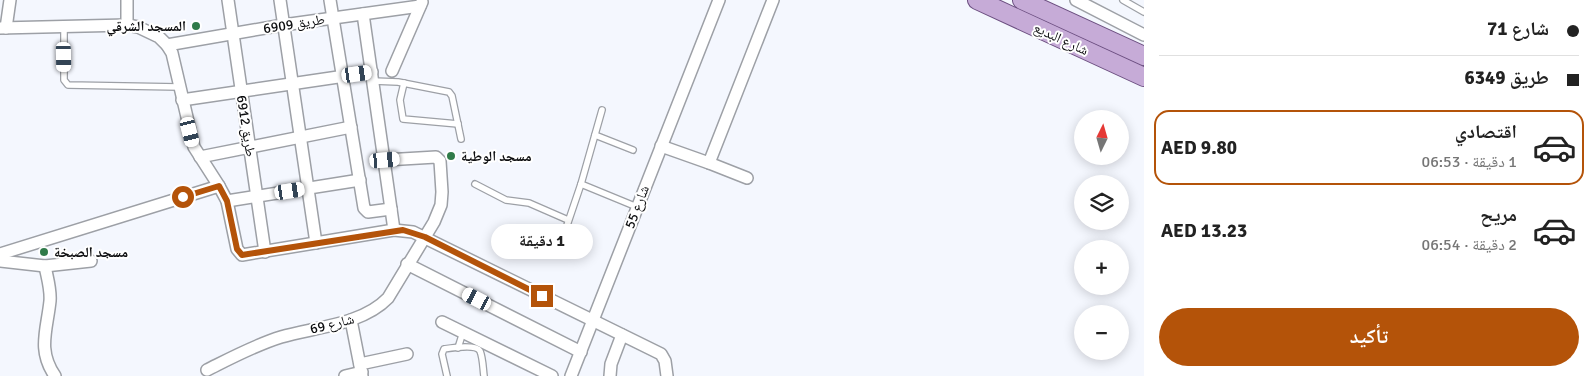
<!DOCTYPE html>
<html lang="ar">
<meta charset="utf-8">
<style>
body{margin:0;font-family:Signika,"Noto Naskh Arabic",sans-serif;background:#f2f2f2;color:#222;direction:rtl;height:100vh;display:flex;flex-direction:column;font-size:19px;white-space:nowrap}
*{box-sizing:border-box;margin:0}
p{font-size:16px;color:#767676}
.icon{flex:none;width:28px;height:28px;fill:none;stroke:currentColor;stroke-width:2;stroke-linecap:round;stroke-linejoin:round}
.map{position:relative;flex:1;overflow:hidden;direction:ltr}
.sheet{display:flex;flex-direction:column;background:#fff;width:450px}
.sheet>*{flex:none}
.top-card{display:grid;align-content:center;height:110px;padding:0 15px;background:#fff}
.needle{width:32px;rotate:5deg}
.buttons{position:absolute;left:1074px;top:110px;display:grid;gap:10px}
.buttons a{display:grid;place-items:center;width:55px;height:55px;border-radius:50%;background:#fff;box-shadow:0 2px 12px #0003;font-size:25px}
.end{position:absolute;width:22px;height:22px;margin:-11px;border:6px solid #b45309;background:#fff;box-shadow:0 0 0 2px #fff}
.from{border-radius:50%}
.bubble{position:absolute;height:35px;border-radius:18px;background:#fff;box-shadow:0 2px 12px #0003;font-size:16px;font-weight:800;line-height:35px;text-align:center;direction:rtl}
.car{position:absolute;width:15px;height:30px;margin:-15px -8px;border-radius:6px;box-shadow:0 0 4px 1px #0007;background:linear-gradient(#fff 24%,#345 0 40%,#fff 0 76%,#345 0 86%,#fff 0)}
.top-card b{display:flex;align-items:center;gap:18px;height:48px;font-size:19px}
.top-card b+b{border-top:1px solid #e0e0e0}
.top-card i{width:12px;height:12px;background:#222}
ul{padding:0;list-style:none}
li{display:flex;align-items:center;gap:15px;height:75px;margin:0 10px 8px;padding:0 5px;border:2px solid transparent;border-radius:15px}
li div{flex:1}
li b{display:block;font-size:19px}
li em{font-style:normal;font-weight:800}
li.on{border-color:#b45309}
li>.icon{width:45px;height:45px;stroke-width:1.5}
.primary-button{display:flex;gap:10px;margin-top:auto;padding:10px 15px}
.primary-button a{flex:1;height:58px;border-radius:30px;background:#b45309;color:#fff;font-size:20px;font-weight:800;line-height:58px;text-align:center}
main{display:flex;flex:1;min-height:0}
.map>svg:first-child{display:block}
.lines{fill:none;stroke-linecap:round;stroke-linejoin:round}
.service-casing{stroke:#9da0a6;stroke-width:8}
.minor-casing{stroke:#9da0a6;stroke-width:14}
.primary-casing{stroke:#6c4f80;stroke-width:20}
.service{stroke:#fff;stroke-width:5.5}
.minor{stroke:#fff;stroke-width:11}
.primary{stroke:#c6abd7;stroke-width:18}
.route{stroke:#b45309;stroke-width:6}
.poi-dot{fill:#307b49;stroke:#fff;stroke-width:2}
.labels{text-anchor:middle;dominant-baseline:central;stroke-width:4;stroke-linejoin:round;paint-order:stroke}
.street-label{font-size:14px;fill:#0c0d0f;stroke:#fff}
.poi-label{font-size:14px;font-weight:bold;fill:#0c0d0f;stroke:#fff;text-anchor:start}
</style>
<main>
<section class="sheet">
<div class="top-card">
<b><i class="from"></i>شارع 71</b>
<b><i></i>طريق 6349</b>
</div>
<ul>
<li class="on"><svg class="icon" aria-label="car" viewBox="0 0 24 24"><path d="M5 17H2v-5l4-1 3-4h7l3 4 3 1v5h-3M9 17h6M6 11h13"/><circle cx="7" cy="17" r="2"/><circle cx="17" cy="17" r="2"/></svg><div><b>اقتصادي</b><p>1 دقيقة · 06:53</p></div><em>AED 9.80</em></li>
<li><svg class="icon" aria-label="car" viewBox="0 0 24 24"><path d="M5 17H2v-5l4-1 3-4h7l3 4 3 1v5h-3M9 17h6M6 11h13"/><circle cx="7" cy="17" r="2"/><circle cx="17" cy="17" r="2"/></svg><div><b>مريح</b><p>2 دقيقة · 06:54</p></div><em>AED 13.23</em></li>
</ul>
<div class="primary-button"><a>تأكيد</a></div>
</section>
<div class="map">
<svg width="1144" height="376" viewBox="0 0 1144 376">
<rect width="100%" height="100%" fill="#f4f7fe"/>
<g class="lines">
<defs>
<g id="service">
<path d="M1123 0 1144 12"/>
<path d="M64 26V80L68 85 179 87"/>
<path d="M373 81 398 82 449 92 452 96 461 139"/>
<path d="M404 83 400 100 403 119 458 124"/>
<path d="M595 135 633 150"/>
<path d="M475 184 506 200 529 203 568 220"/>
<path d="M581 184 637 207"/>
<path d="M558 252 581 184 602 110"/>
<path d="M458 348 463 332"/>
<path d="M447 376 442 354 444 349C451 348 476 344 480 351 483 358 483 369 484 376"/>
</g>
<g id="minor">
<path d="M127 0V25"/>
<path d="M228 0 265 252"/>
<path d="M280 0 316 243"/>
<path d="M330 0 364 208 368 212 391 209"/>
<path d="M1076 0 1144 35"/>
<path d="M363 14 394 230"/>
<path d="M0 28 127 25 138 27 159 37 167 45 172 53 194 147 219 186 227 201 237 249 242 255 394 230 413 232 661 354 665 361 667 376"/>
<path d="M6 28 10 0"/>
<path d="M167 45 283 25 420 6"/>
<path d="M392 71 422 2"/>
<path d="M182 100 372 72"/>
<path d="M661 146 709 163 747 178"/>
<path d="M200 157 351 127"/>
<path d="M709 163 773 0"/>
<path d="M227 201 360 180"/>
<path d="M0 254 219 186"/>
<path d="M0 261 45 266 91 261"/>
<path d="M407 264 581 352"/>
<path d="M45 266C47 277 51 289 50 301 47 330 37 350 55 376"/>
<path d="M351 320 362 376"/>
<path d="M442 322 552 376"/>
<path d="M360 364 407 354"/>
<path d="M207 370C231 358 255 345 281 337 315 327 362 325 388 298L434 222 441 205 442 192 440 161 436 157 385 160"/>
<path d="M345 376 362 372"/>
<path d="M571 376 719 0"/>
<path d="M610 376 611 364 622 335"/>
</g>
<g id="primary">
<path d="M977 0 1144 77"/>
<path d="M1022 0 1144 56"/>
</g>
</defs>
<use href="#service" class="service-casing"/>
<use href="#minor" class="minor-casing"/>
<use href="#primary" class="primary-casing"/>
<use href="#service" class="service"/>
<use href="#minor" class="minor"/>
<use href="#primary" class="primary"/>
</g>
<g class="lines">
<path class="route" d="M183 197 219 186 227 201 237 249 242 255 403 230 425 237 542 296"/>
</g>
<g class="poi-dot">
<circle cx="196" cy="26" r="5"/>
<circle cx="451" cy="156" r="5"/>
<circle cx="44" cy="252" r="5"/>
</g>
<g class="labels">
<g class="street-label">
<text transform="translate(294 24) rotate(-9)">طريق 6909</text>
<text transform="translate(1061 39) rotate(25)">شارع البديع</text>
<text transform="translate(246 126) rotate(81)">طريق 6912</text>
<text transform="translate(637 207) rotate(-69)">شارع 55</text>
<text transform="translate(332 324) rotate(-14)">شارع 69</text>
</g>
<g class="poi-label">
<text x="186" y="26" text-anchor="end">المسجد الشرقي</text>
<text x="461" y="156">مسجد الوطية</text>
<text x="54" y="252">مسجد الصبخة</text>
</g>
</g>
</svg>
<div class="buttons">
<a><svg class="needle" viewBox="-14 -14 28 28"><path d="M0-13l5 13h-10z" fill="#e53935"/><path d="M0 13l5-13h-10z" fill="#767676"/></svg></a>
<a><svg class="icon" aria-label="layers" viewBox="0 0 24 24"><path d="M12 4l9 5-9 5-9-5zM3 14l9 5 9-5"/></svg></a>
<a>+</a>
<a>−</a>
</div>
<i class="end from" style="left:183px;top:197px"></i>
<i class="end" style="left:542px;top:296px"></i>
<div class="bubble" style="left:491px;top:224px;width:102px">1 دقيقة</div>
<i class="car" style="left:64px;top:57px;rotate:179deg"></i>
<i class="car" style="left:357px;top:74px;rotate:82deg"></i>
<i class="car" style="left:190px;top:132px;rotate:166deg"></i>
<i class="car" style="left:385px;top:160px;rotate:85deg"></i>
<i class="car" style="left:290px;top:191px;rotate:81deg"></i>
<i class="car" style="left:477px;top:299px;rotate:297deg"></i>
</div>
</main>
